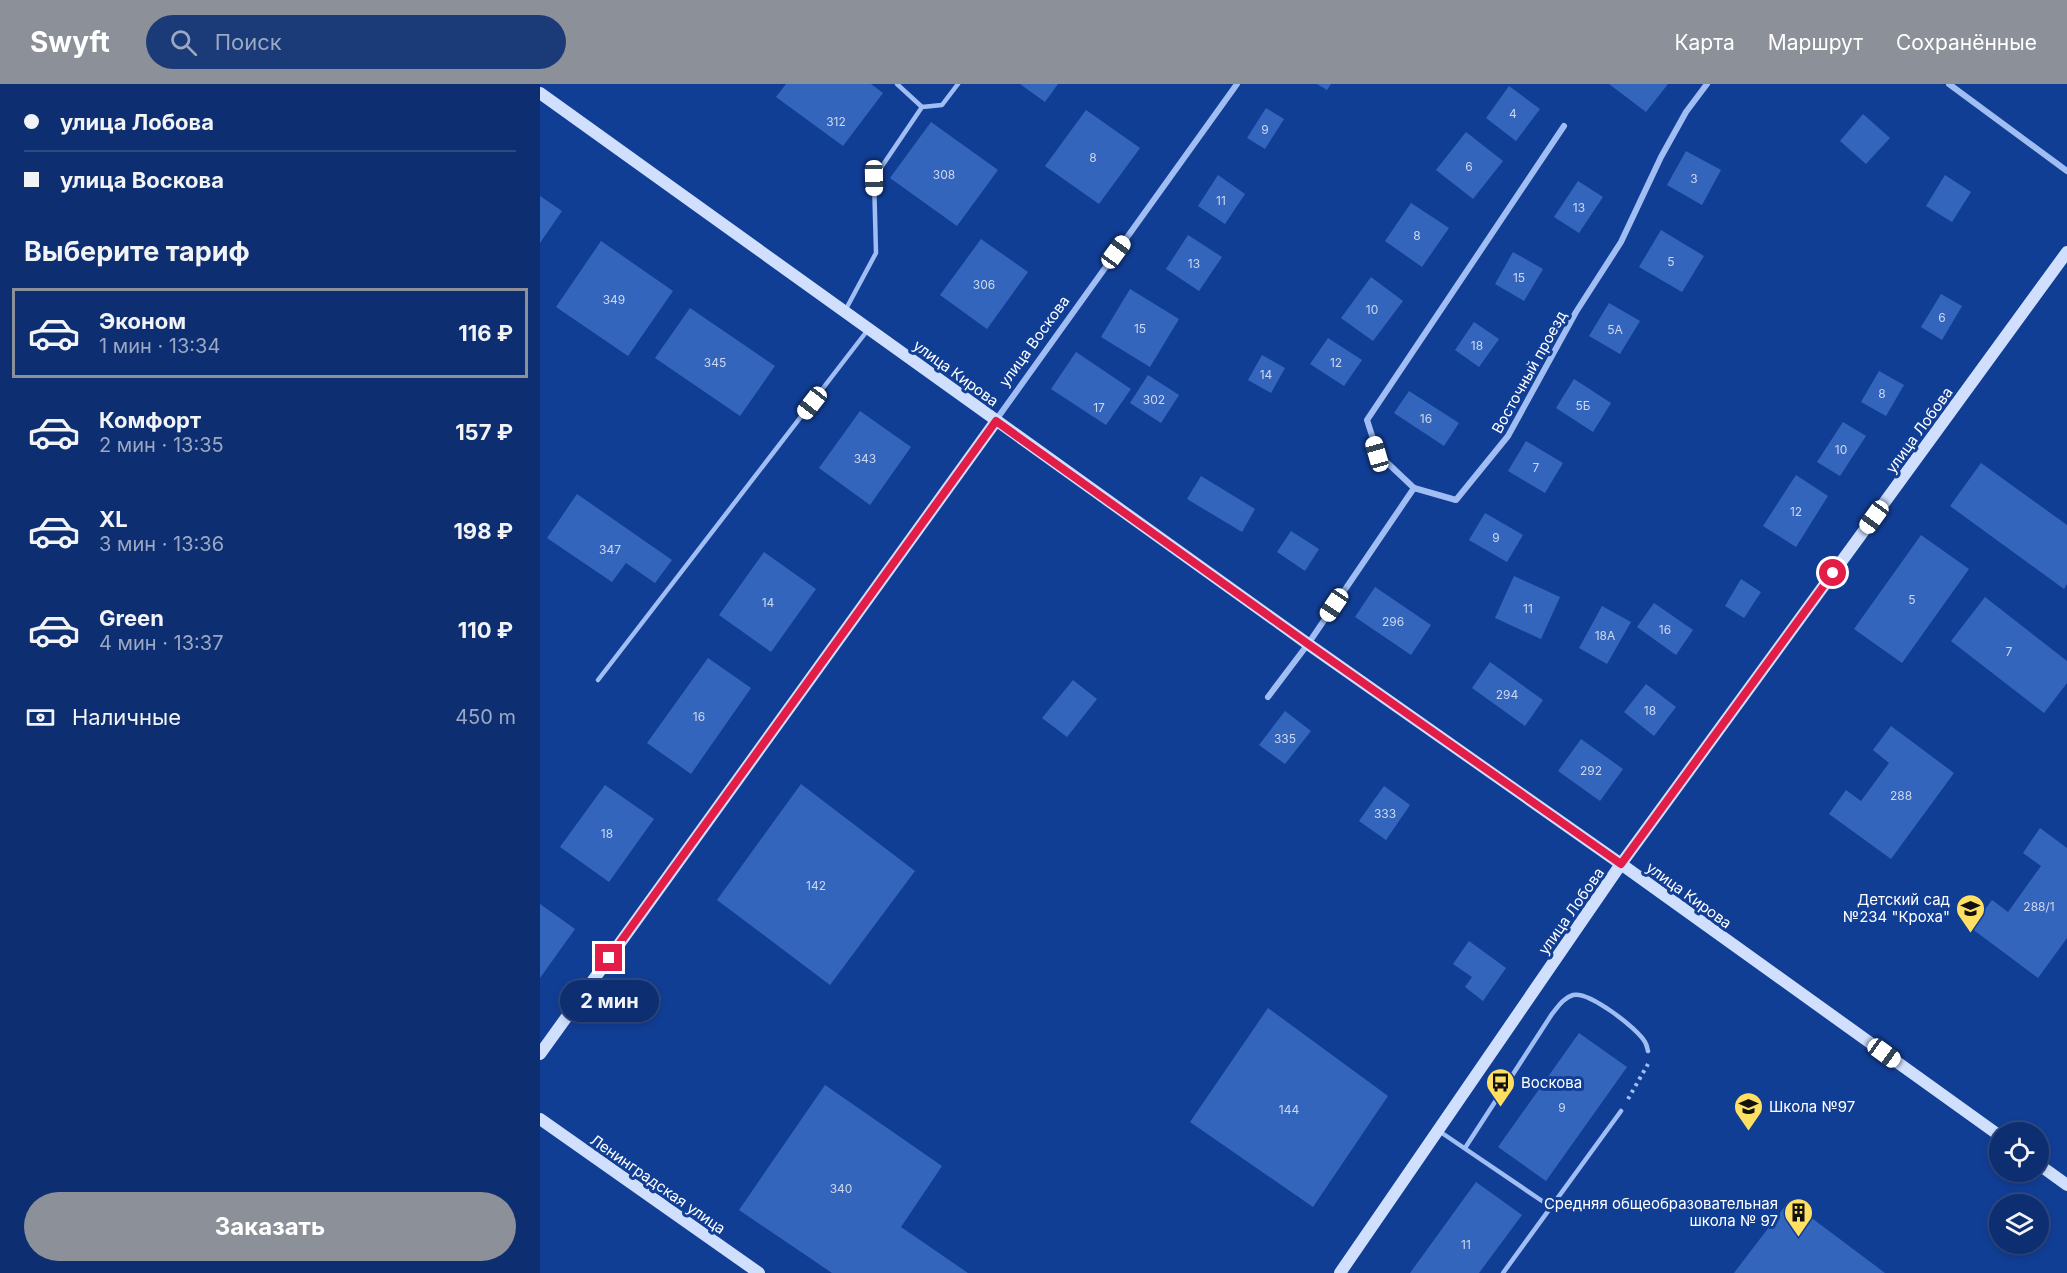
<!DOCTYPE html>
<html lang="ru">
<meta charset="utf-8">
<style>
body{margin:0;font-family:Inter,sans-serif;background:#1b3a78;color:#f1f3f6;height:100vh;display:flex;flex-direction:column;font-size:22px;white-space:nowrap}
*{box-sizing:border-box;margin:0}
p{font-size:20px;color:#9aa8c3}
.icon{flex:none;width:33px;height:33px;fill:none;stroke:currentColor;stroke-width:2;stroke-linecap:round;stroke-linejoin:round}
.map{position:relative;flex:1;overflow:hidden}
.side{display:flex;flex-direction:column;background:#0d2e70;width:540px}
.side>*{flex:none}
.guide{display:grid;align-content:center;height:132px;padding:0 24px;background:#0d2e70}
.buttons{position:absolute;left:1449px;top:1038px;display:grid;gap:12px}
.buttons a{display:grid;place-items:center;width:60px;height:60px;border-radius:50%;background:#0d2e70;box-shadow:0 3px 9px #0003,0 0 0 2px #2d4a83;font-size:30px}
.end{position:absolute;width:27px;height:27px;margin:-14px;border:8px solid #e11d48;background:#fff;box-shadow:0 0 0 3px #fff}
.from{border-radius:50%}
.bubble{position:absolute;height:42px;border-radius:21px;background:#0d2e70;box-shadow:0 3px 9px #0003,0 0 0 2px #2d4a83;font-size:20px;font-weight:700;line-height:42px;text-align:center}
.car{position:absolute;width:18px;height:36px;margin:-18px -9px;border-radius:8px;box-shadow:0 0 4px 2px #0007;background:linear-gradient(#fff 24%,#345 0 40%,#fff 0 76%,#345 0 86%,#fff 0)}
.guide b{display:flex;align-items:center;gap:21px;height:57px;font-size:22px}
.guide b+b{border-top:2px solid #2d4a83}
.guide i{width:15px;height:15px;background:#f1f3f6}
ul{padding:0;list-style:none}
li{display:flex;align-items:center;gap:18px;height:90px;margin:0 12px 9px;padding:0 12px;border:3px solid transparent;border-radius:0px}
li div{flex:1}
li b{display:block;font-size:22px}
li em{font-style:normal;font-weight:700}
li.selected{border-color:#8c9099}
li>.icon{width:54px;height:54px;stroke-width:1.5}
h2{padding:0 24px;font-size:27px;line-height:72px}
.pay{display:flex;align-items:center;gap:15px;height:66px;padding:0 24px;font-size:22px}
.pay p{margin-inline-start:auto}
.cta{display:flex;gap:12px;margin-top:auto;padding:12px 24px}
.cta a{flex:1;height:69px;border-radius:36px;background:#8c9099;color:#fff;font-size:24px;font-weight:700;line-height:69px;text-align:center}
header{display:flex;align-items:center;gap:36px;box-sizing:border-box;height:84px;padding:0 30px;background:#8c9099;color:#fff}
header strong{font-size:28px}
nav{display:flex;gap:33px;margin-inline-start:auto;font-size:21px}
.search{width:420px;height:54px;background:#1b3a78;display:flex;align-items:center;gap:15px;box-sizing:border-box;padding:0 21px;border-radius:33px;color:#9aa8c3;font-size:22px}
main{display:flex;flex:1;min-height:0}
.map>svg:first-child{display:block}
.building{fill:#3465bc}
.lines{fill:none;stroke-linecap:round;stroke-linejoin:round}
.path{stroke:#a0bef4;stroke-width:4;stroke-dasharray:3 4.5;stroke-linecap:butt}
.lane{stroke:#a0bef4;stroke-width:4.5}
.street{stroke:#a0bef4;stroke-width:6}
.secondary{stroke:#cfdffd;stroke-width:12}
.route{stroke:#e11d48;stroke-width:8}
.labels{text-anchor:middle;dominant-baseline:central;stroke-width:6;stroke-linejoin:round;paint-order:stroke}
.number-label{font-size:12px;fill:#ccd8ee}
.street-label{font-size:15px;fill:#fff;stroke:#113e95}
.poi-label{font-size:15px;fill:#fff;stroke:#113e95;text-anchor:end}
</style>
<header>
<strong>Swyft</strong>
<div class="search"><svg class="icon" aria-label="search" viewBox="0 0 24 24"><circle cx="10" cy="10" r="6"/><path d="M15 15l6 6"/></svg>Поиск</div>
<nav><a>Карта</a><a>Маршрут</a><a>Сохранённые</a></nav>
</header>
<main>
<section class="side">
<div class="guide">
<b><i class="from"></i>улица Лобова</b>
<b><i></i>улица Воскова</b>
</div>
<h2>Выберите тариф</h2>
<ul>
<li class="selected"><svg class="icon" aria-label="car" viewBox="0 0 24 24"><path d="M5 17H2v-5l4-1 3-4h7l3 4 3 1v5h-3M9 17h6M6 11h13"/><circle cx="7" cy="17" r="2"/><circle cx="17" cy="17" r="2"/></svg><div><b>Эконом</b><p>1 мин · 13:34</p></div><em>116 ₽</em></li>
<li><svg class="icon" aria-label="car" viewBox="0 0 24 24"><path d="M5 17H2v-5l4-1 3-4h7l3 4 3 1v5h-3M9 17h6M6 11h13"/><circle cx="7" cy="17" r="2"/><circle cx="17" cy="17" r="2"/></svg><div><b>Комфорт</b><p>2 мин · 13:35</p></div><em>157 ₽</em></li>
<li><svg class="icon" aria-label="car" viewBox="0 0 24 24"><path d="M5 17H2v-5l4-1 3-4h7l3 4 3 1v5h-3M9 17h6M6 11h13"/><circle cx="7" cy="17" r="2"/><circle cx="17" cy="17" r="2"/></svg><div><b>XL</b><p>3 мин · 13:36</p></div><em>198 ₽</em></li>
<li><svg class="icon" aria-label="car" viewBox="0 0 24 24"><path d="M5 17H2v-5l4-1 3-4h7l3 4 3 1v5h-3M9 17h6M6 11h13"/><circle cx="7" cy="17" r="2"/><circle cx="17" cy="17" r="2"/></svg><div><b>Green</b><p>4 мин · 13:37</p></div><em>110 ₽</em></li>
</ul>
<div class="pay"><svg class="icon" aria-label="cash" viewBox="0 0 24 24"><path d="M3 7h18v10H3z"/><circle cx="12" cy="12" r="2"/></svg>Наличные<p>450 m</p></div>
<div class="cta"><a>Заказать</a></div>
</section>
<div class="map">
<svg width="1527" height="1189" viewBox="0 0 1527 1189">
<rect width="100%" height="100%" fill="#113e95"/>
<g class="building">
<path d="M246 0H331L343 9 303 62 236 13Z"/>
<path d="M480 0H518L505 18Z"/>
<path d="M777 0H791L787 6Z"/>
<path d="M1069 0H1128L1106 28Z"/>
<path d="M969 2 1000 25 976 57 946 34Z"/>
<path d="M726 24 744 35 725 65 707 54Z"/>
<path d="M546 26 600 64 559 120 505 82Z"/>
<path d="M1323 30 1350 54 1326 80 1300 57Z"/>
<path d="M391 38 458 86 417 142 350 94Z"/>
<path d="M926 48 963 77 933 115 896 86Z"/>
<path d="M1146 67 1181 86 1162 121 1127 101Z"/>
<path d="M678 91 705 110 685 140 658 122Z"/>
<path d="M1405 91 1431 108 1412 138 1386 122Z"/>
<path d="M1038 97 1063 113 1039 149 1014 133Z"/>
<path d="M0 112 22 127 0 159Z"/>
<path d="M871 119 909 144 882 183 845 157Z"/>
<path d="M1121 146 1164 172 1142 208 1099 183Z"/>
<path d="M648 151 682 173 659 207 626 185Z"/>
<path d="M441 155 488 188 447 245 400 211Z"/>
<path d="M61 157 133 207 88 272 16 223Z"/>
<path d="M973 168 1003 185 984 217 955 200Z"/>
<path d="M831 193 863 217 833 257 801 234Z"/>
<path d="M590 205 639 235 610 283 561 253Z"/>
<path d="M1401 210 1422 222 1402 256 1381 243Z"/>
<path d="M1069 219 1100 237 1080 270 1049 252Z"/>
<path d="M150 224 235 282 200 332 115 274Z"/>
<path d="M934 238 959 255 939 283 915 266Z"/>
<path d="M788 254 822 276 804 302 770 280Z"/>
<path d="M536 268 591 305 566 341 511 305Z"/>
<path d="M722 271 745 284 731 309 708 296Z"/>
<path d="M1339 287 1364 301 1346 332 1321 318Z"/>
<path d="M608 291 639 311 621 339 590 319Z"/>
<path d="M1034 295 1071 319 1053 348 1016 324Z"/>
<path d="M869 307 919 339 904 362 854 329Z"/>
<path d="M320 327 371 363 330 421 279 384Z"/>
<path d="M1303 338 1326 352 1300 392 1277 378Z"/>
<path d="M986 357 1023 379 1005 409 968 387Z"/>
<path d="M1441 379 1527 441V500L1524 505 1410 422Z"/>
<path d="M1256 391 1288 412 1256 463 1223 442Z"/>
<path d="M661 392 715 425 702 448 647 415Z"/>
<path d="M37 410 132 476 115 499 86 479 72 498 7 454Z"/>
<path d="M945 429 983 451 967 478 929 456Z"/>
<path d="M751 447 779 465 765 487 737 468Z"/>
<path d="M1381 451 1429 485 1362 579 1314 545Z"/>
<path d="M224 468 276 505 231 568 179 531Z"/>
<path d="M974 492 1020 513 1001 555 955 534Z"/>
<path d="M1201 495 1221 508 1204 534 1185 522Z"/>
<path d="M835 503 891 541 871 571 815 533Z"/>
<path d="M1445 513 1527 577V599L1504 629 1411 557Z"/>
<path d="M1114 519 1153 546 1136 571 1097 543Z"/>
<path d="M1062 522 1091 538 1067 580 1039 564Z"/>
<path d="M168 574 211 604 151 690 107 659Z"/>
<path d="M950 578 1003 616 985 642 932 604Z"/>
<path d="M533 596 557 615 527 653 502 634Z"/>
<path d="M1106 600 1136 623 1114 652 1084 628Z"/>
<path d="M745 627 771 647 745 680 719 661Z"/>
<path d="M1351 642 1414 689 1351 775 1289 730 1306 706 1321 717 1349 679 1333 666Z"/>
<path d="M1041 655 1083 685 1060 717 1018 687Z"/>
<path d="M261 700 375 787 290 901 177 816Z"/>
<path d="M65 701 114 735 69 798 20 763Z"/>
<path d="M844 702 870 721 846 756 819 737Z"/>
<path d="M1500 744 1527 764V854L1498 894 1431 844 1452 816 1468 828 1501 782 1483 769Z"/>
<path d="M0 820 35 845 0 894Z"/>
<path d="M929 857 966 884 943 917 925 903 932 893 913 880Z"/>
<path d="M728 924 848 1012 773 1123 650 1038Z"/>
<path d="M1039 949 1087 983 1006 1097 958 1063Z"/>
<path d="M285 1001 402 1082 361 1143 428 1189H292L199 1126Z"/>
<path d="M936 1098 982 1131 939 1189H870Z"/>
<path d="M1249 1117 1345 1189H1194Z"/>
</g>
<g class="lines">
<path class="path" d="M1088 1015 1108 980"/>
<g class="lane">
<path d="M357 0 382 23"/>
<path d="M306 225 336 169 334 94 382 23 402 21 418 0"/>
<path d="M58 596 327 247"/>
<path d="M899 1047 1011 1123"/>
<path d="M925 1064 1012 930C1018 923 1023 914 1033 911 1049 907 1097 944 1105 958 1107 961 1107 964 1108 967"/>
<path d="M963 1189 1081 1027"/>
</g>
<g class="street">
<path d="M1409 0 1527 87"/>
<path d="M456 336 697 0"/>
<path d="M874 404 838 370 827 336 1024 42"/>
<path d="M728 613 768 560 874 404 916 416 968 352 1036 228 1081 158 1121 73 1146 28 1167 0"/>
</g>
<g class="secondary">
<path d="M0 9 768 560 1081 780 1460 1052"/>
<path d="M0 970 456 337"/>
<path d="M0 1035 219 1189"/>
<path d="M1498 1080 1527 1101"/>
<path d="M800 1189 1081 780 1527 168"/>
</g>
</g>
<g class="lines">
<path class="route" d="M69 874 456 337 768 560 1081 780 1293 489"/>
</g>
<defs>
<symbol id="school-pin" viewBox="-11 -11 22 30"><path d="M0 17L-7.5 6A9.5 9.5 0 1 1 7.5 6Z" fill="#ffe062" stroke="#113e95"/><path d="M0-5L7-2L0 1L-7-2ZM-4 1L0 2.5L4 1V4Q0 6-4 4Z" fill="#111"/></symbol>
<symbol id="bus-pin" viewBox="-11 -11 22 30"><path d="M0 17L-7.5 6A9.5 9.5 0 1 1 7.5 6Z" fill="#ffe062" stroke="#113e95"/><path d="M-5-6H5V4H4V6H2V4H-2V6H-4V4H-5ZM-3.5-4V0h7V-4ZM-3.5 1.2v1.5H-2V1.2ZM2 1.2v1.5H3.5V1.2Z" fill="#111"/></symbol>
<symbol id="building-pin" viewBox="-11 -11 22 30"><path d="M0 17L-7.5 6A9.5 9.5 0 1 1 7.5 6Z" fill="#ffe062" stroke="#113e95"/><path d="M-4-6H4V6H1V3H-1V6H-4ZM-2.5-4.3h1.7v1.8h-1.7ZM.8-4.3h1.7v1.8H.8ZM-2.5-1h1.7V.8h-1.7ZM.8-1h1.7V.8H.8Z" fill="#111"/></symbol>
</defs>
<g fill-rule="evenodd">
<use href="#school-pin" x="1414" y="808" width="33" height="45"/>
<use href="#bus-pin" x="944" y="982" width="33" height="45"/>
<use href="#school-pin" x="1192" y="1006" width="33" height="45"/>
<use href="#building-pin" x="1242" y="1112" width="33" height="45"/>
</g>
<g class="labels">
<g class="number-label">
<text x="973" y="29">4</text>
<text x="296" y="37">312</text>
<text x="725" y="45">9</text>
<text x="553" y="73">8</text>
<text x="929" y="82">6</text>
<text x="404" y="90">308</text>
<text x="1154" y="94">3</text>
<text x="681" y="116">11</text>
<text x="1039" y="123">13</text>
<text x="877" y="151">8</text>
<text x="1131" y="177">5</text>
<text x="654" y="179">13</text>
<text x="979" y="193">15</text>
<text x="444" y="200">306</text>
<text x="74" y="215">349</text>
<text x="832" y="225">10</text>
<text x="1402" y="233">6</text>
<text x="600" y="244">15</text>
<text x="1075" y="245">5А</text>
<text x="937" y="261">18</text>
<text x="175" y="278">345</text>
<text x="796" y="278">12</text>
<text x="726" y="290">14</text>
<text x="1342" y="309">8</text>
<text x="614" y="315">302</text>
<text x="1043" y="321">5Б</text>
<text x="559" y="323">17</text>
<text x="886" y="334">16</text>
<text x="1301" y="365">10</text>
<text x="325" y="374">343</text>
<text x="996" y="383">7</text>
<text x="1256" y="427">12</text>
<text x="956" y="453">9</text>
<text x="70" y="465">347</text>
<text x="1372" y="515">5</text>
<text x="228" y="518">14</text>
<text x="988" y="524">11</text>
<text x="853" y="537">296</text>
<text x="1125" y="545">16</text>
<text x="1065" y="551">18А</text>
<text x="1469" y="567">7</text>
<text x="967" y="610">294</text>
<text x="1110" y="626">18</text>
<text x="159" y="632">16</text>
<text x="745" y="654">335</text>
<text x="1051" y="686">292</text>
<text x="1361" y="711">288</text>
<text x="845" y="729">333</text>
<text x="67" y="749">18</text>
<text x="276" y="801">142</text>
<text x="1499" y="822">288/1</text>
<text x="1022" y="1023">9</text>
<text x="749" y="1025">144</text>
<text x="301" y="1104">340</text>
<text x="926" y="1160">11</text>
</g>
<g class="street-label">
<text transform="translate(494 257) rotate(-54)">улица Воскова</text>
<text transform="translate(989 288) rotate(-61)">Восточный проезд</text>
<text transform="translate(416 289) rotate(36)">улица Кирова</text>
<text transform="translate(1379 346) rotate(-54)">улица Лобова</text>
<text transform="translate(1149 811) rotate(36)">улица Кирова</text>
<text transform="translate(1031 827) rotate(-55)">улица Лобова</text>
<text transform="translate(118 1100) rotate(35)">Ленинградская улица</text>
</g>
<g class="poi-label">
<text x="1410" y="815">Детский сад<tspan x="1410" dy="17">№234 "Кроха"</tspan></text>
<text x="981" y="998" text-anchor="start">Воскова</text>
<text x="1229" y="1022" text-anchor="start">Школа №97</text>
<text x="1238" y="1119">Средняя общеобразовательная<tspan x="1238" dy="17">школа № 97</tspan></text>
</g>
</g>
</svg>
<div class="buttons">
<a><svg class="icon" aria-label="locate" viewBox="0 0 24 24"><circle cx="12" cy="12" r="6"/><path d="M12 2v4M12 18v4M2 12h4M18 12h4"/></svg></a>
<a><svg class="icon" aria-label="layers" viewBox="0 0 24 24"><path d="M12 4l9 5-9 5-9-5zM3 14l9 5 9-5"/></svg></a>
</div>
<i class="end from" style="left:1293px;top:489px"></i>
<i class="end" style="left:69px;top:874px"></i>
<div class="bubble" style="left:20px;top:896px;width:99px">2 мин</div>
<i class="car" style="left:334px;top:94px;rotate:179deg"></i>
<i class="car" style="left:576px;top:168px;rotate:36deg"></i>
<i class="car" style="left:272px;top:319px;rotate:218deg"></i>
<i class="car" style="left:837px;top:370px;rotate:344deg"></i>
<i class="car" style="left:1334px;top:433px;rotate:216deg"></i>
<i class="car" style="left:794px;top:521px;rotate:214deg"></i>
<i class="car" style="left:1344px;top:969px;rotate:126deg"></i>
</div>
</main>
